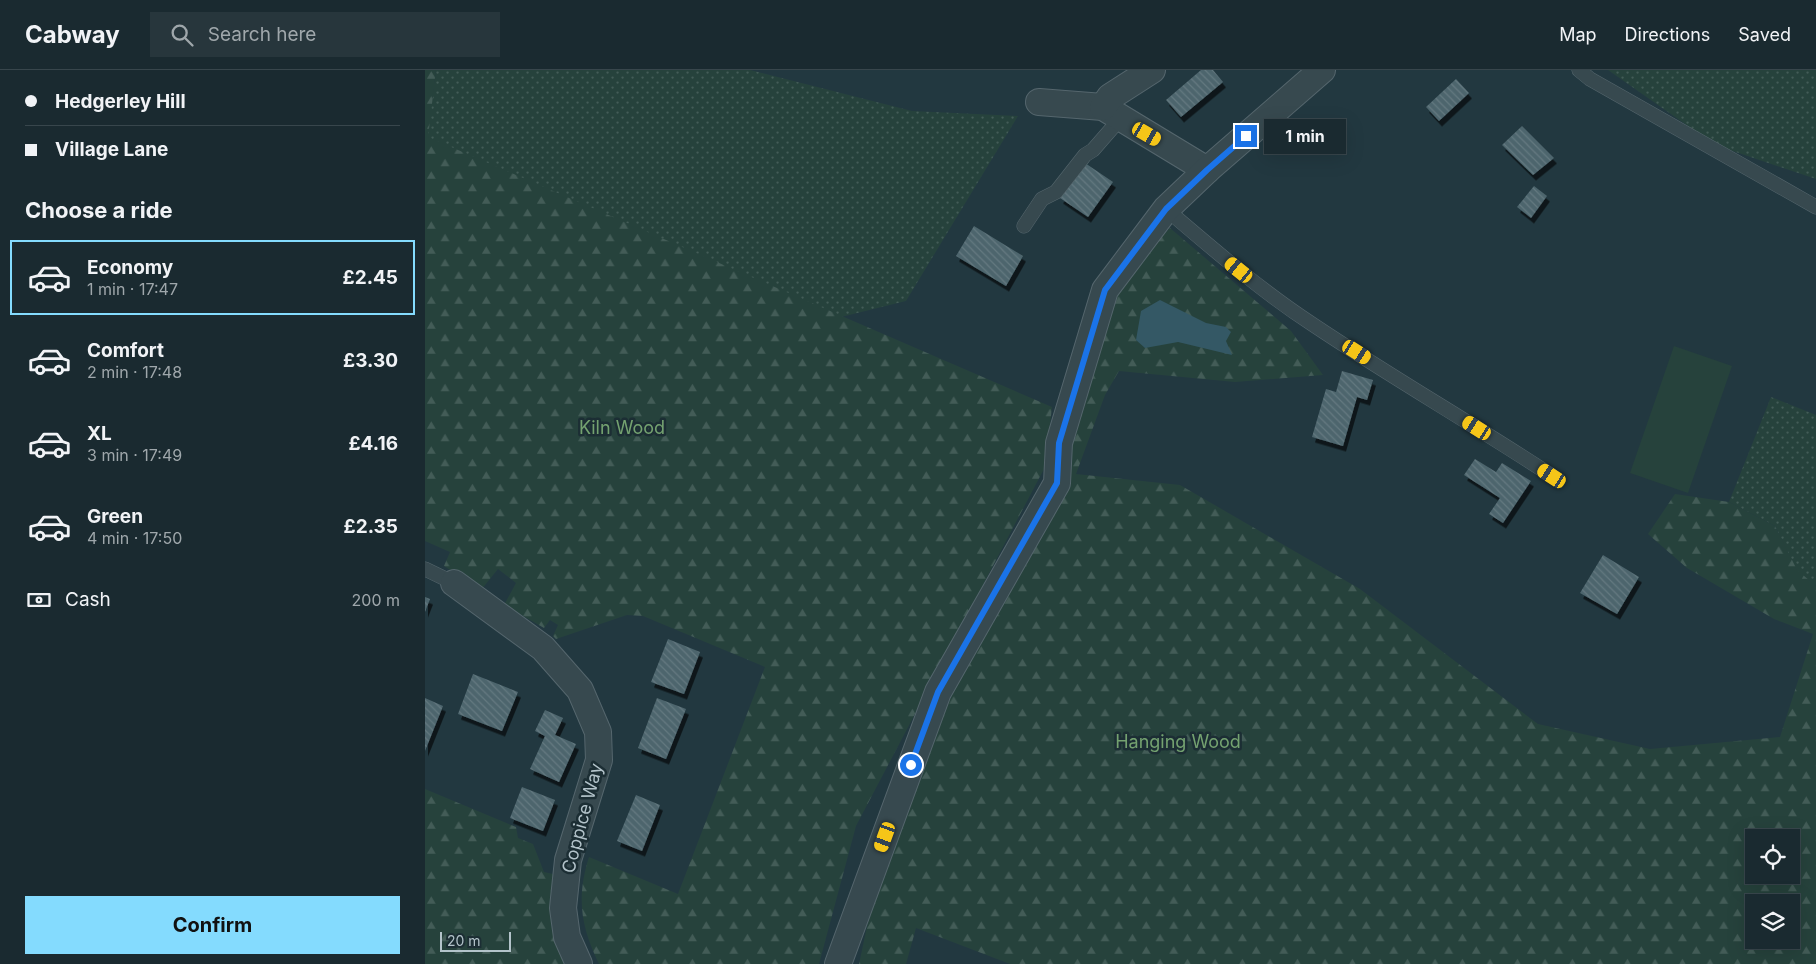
<!DOCTYPE html>
<meta charset="utf-8">
<style>
body{margin:0;font-family:Inter,sans-serif;background:#27363c;color:#f1f3f6;height:100vh;display:flex;flex-direction:column;font-size:19px;white-space:nowrap}
*{box-sizing:border-box;margin:0}
p{font-size:16px;color:#9fa7ab}
.icon{flex:none;width:28px;height:28px;fill:none;stroke:currentColor;stroke-width:2;stroke-linecap:round;stroke-linejoin:round}
.map{position:relative;flex:1;overflow:hidden}
.details{display:flex;flex-direction:column;background:#1a2a30;width:425px}
.details>*{flex:none}
.guide{display:grid;align-content:center;height:110px;padding:0 25px;background:#1a2a30}
.tools{position:absolute;left:1320px;top:759px;display:grid;gap:10px}
.tools a{display:grid;place-items:center;width:55px;height:55px;border-radius:0px;background:#1a2a30;box-shadow:0 5px 20px #0002,0 0 0 1px #38464c;font-size:25px}
.scale{position:absolute;left:15px;bottom:12px;width:71px;box-sizing:border-box;padding-left:5px;border:2px solid #b3c3ca;border-top:0;font-size:14px;line-height:18px;white-space:nowrap;color:#b3c3ca;-webkit-text-stroke:4px #1c2e34;paint-order:stroke}
.end{position:absolute;width:22px;height:22px;margin:-11px;border:6px solid #1a73e8;background:#fff;box-shadow:0 0 0 2px #fff}
.from{border-radius:50%}
.bubble{position:absolute;height:35px;border-radius:0px;background:#1a2a30;box-shadow:0 5px 20px #0002,0 0 0 1px #38464c;font-size:16px;font-weight:700;line-height:35px;text-align:center}
.car{position:absolute;width:15px;height:30px;margin:-15px -8px;border-radius:6px;box-shadow:0 0 4px 1px #0007;background:linear-gradient(#f5c518 24%,#345 0 40%,#f5c518 0 76%,#345 0 86%,#f5c518 0)}
.guide b{display:flex;align-items:center;gap:18px;height:48px;font-size:19px}
.guide b+b{border-top:1px solid #38464c}
.guide i{width:12px;height:12px;background:#f1f3f6}
ul{padding:0;list-style:none}
li{display:flex;align-items:center;gap:15px;height:75px;margin:0 10px 8px;padding:0 15px;border:2px solid transparent;border-radius:0px}
li div{flex:1}
li b{display:block;font-size:19px}
li em{font-style:normal;font-weight:700}
li.active{border-color:#84dbfe}
li>.icon{width:45px;height:45px;stroke-width:1.5}
h2{padding:0 25px;font-size:22px;line-height:60px}
.pay{display:flex;align-items:center;gap:12px;height:55px;padding:0 25px;font-size:19px}
.pay p{margin-inline-start:auto}
.button{display:flex;gap:10px;margin-top:auto;padding:10px 25px}
.button a{flex:1;height:58px;border-radius:0px;background:#84dbfe;color:#111;font-size:20px;font-weight:700;line-height:58px;text-align:center}
header{display:flex;align-items:center;gap:30px;box-sizing:border-box;height:70px;padding:0 25px;background:#1a2a30;border-bottom:1px solid #38464c}
header strong{font-size:24px}
nav{display:flex;gap:28px;margin-inline-start:auto;font-size:18px}
.search{width:350px;height:45px;background:#27363c;display:flex;align-items:center;gap:12px;box-sizing:border-box;padding:0 18px;border-radius:0px;color:#9fa7ab;font-size:19px}
main{display:flex;flex:1;min-height:0}
.map>svg:first-child{display:block}
.grass{fill:url(#grass-dots)}
.forest{fill:url(#forest-firs);fill-rule:evenodd}
.green{fill:#26423c}
.water{fill:#345865}
.building{fill:url(#building-back-hatch);filter:url(#shadow)}
.lines{fill:none;stroke-linecap:round;stroke-linejoin:round}
.service-casing{stroke:#55666d;stroke-width:15}
.minor-casing{stroke:#55666d;stroke-width:28}
.service{stroke:#37494f;stroke-width:14}
.minor{stroke:#37494f;stroke-width:26}
.route{stroke:#1a73e8;stroke-width:6}
.labels{text-anchor:middle;dominant-baseline:central;stroke-width:5;stroke-linejoin:round;paint-order:stroke}
.park-label{font-size:18px;fill:#74a270;stroke:#1c2e34}
.street-label{font-size:18px;fill:#b3c3ca;stroke:#1c2e34}
</style>
<header>
<strong>Cabway</strong>
<div class="search"><svg class="icon" aria-label="search" viewBox="0 0 24 24"><circle cx="10" cy="10" r="6"/><path d="M15 15l6 6"/></svg>Search here</div>
<nav><a>Map</a><a>Directions</a><a>Saved</a></nav>
</header>
<main>
<section class="details">
<div class="guide">
<b><i class="from"></i>Hedgerley Hill</b>
<b><i></i>Village Lane</b>
</div>
<h2>Choose a ride</h2>
<ul>
<li class="active"><svg class="icon" aria-label="car" viewBox="0 0 24 24"><path d="M5 17H2v-5l4-1 3-4h7l3 4 3 1v5h-3M9 17h6M6 11h13"/><circle cx="7" cy="17" r="2"/><circle cx="17" cy="17" r="2"/></svg><div><b>Economy</b><p>1 min · 17:47</p></div><em>£2.45</em></li>
<li><svg class="icon" aria-label="car" viewBox="0 0 24 24"><path d="M5 17H2v-5l4-1 3-4h7l3 4 3 1v5h-3M9 17h6M6 11h13"/><circle cx="7" cy="17" r="2"/><circle cx="17" cy="17" r="2"/></svg><div><b>Comfort</b><p>2 min · 17:48</p></div><em>£3.30</em></li>
<li><svg class="icon" aria-label="car" viewBox="0 0 24 24"><path d="M5 17H2v-5l4-1 3-4h7l3 4 3 1v5h-3M9 17h6M6 11h13"/><circle cx="7" cy="17" r="2"/><circle cx="17" cy="17" r="2"/></svg><div><b>XL</b><p>3 min · 17:49</p></div><em>£4.16</em></li>
<li><svg class="icon" aria-label="car" viewBox="0 0 24 24"><path d="M5 17H2v-5l4-1 3-4h7l3 4 3 1v5h-3M9 17h6M6 11h13"/><circle cx="7" cy="17" r="2"/><circle cx="17" cy="17" r="2"/></svg><div><b>Green</b><p>4 min · 17:50</p></div><em>£2.35</em></li>
</ul>
<div class="pay"><svg class="icon" aria-label="cash" viewBox="0 0 24 24"><path d="M3 7h18v10H3z"/><circle cx="12" cy="12" r="2"/></svg>Cash<p>200 m</p></div>
<div class="button"><a>Confirm</a></div>
</section>
<div class="map">
<svg width="1391" height="894" viewBox="0 0 1391 894">
<defs>
<pattern id="grass-dots" width="8" height="8" patternUnits="userSpaceOnUse" patternTransform="scale(1.25)"><rect width="8" height="8" fill="#26423c"/><path d="M2 2h.1M6 6h.1" fill="none" stroke="#435c57" stroke-width="1.8" stroke-linecap="round"/></pattern>
<pattern id="forest-firs" width="22" height="20" patternUnits="userSpaceOnUse" patternTransform="scale(1.25)"><rect width="22" height="20" fill="#26423c"/><path d="M5 1l3.5 6h-7zM16 11l3.5 6h-7z" fill="#435c57"/></pattern>
<pattern id="building-back-hatch" width="6" height="6" patternUnits="userSpaceOnUse" patternTransform="scale(1.25)"><rect width="6" height="6" fill="#4d656d"/><path d="M-1 5l2 2M0 0l6 6M5-1l2 2" fill="none" stroke="#647980"/></pattern>
<filter id="shadow"><feDropShadow dx="3" dy="5.5" stdDeviation="0" flood-color="#0009"/></filter>
</defs>
<rect width="100%" height="100%" fill="#223840"/>
<g class="grass">
<path d="M11 0H325L487 41 593 46 481 231 416 247 2 67Z"/>
<path d="M1183 0H1391V109L1290 75Z"/>
<path d="M1346 327 1391 345V516L1372 501 1350 456 1304 432Z"/>
</g>
<g class="forest">
<path d="M0 0H11L3 67 627 337 620 397 431 756 394 894H174C156 857 151 828 164 787L253 824 340 597 218 546 202 545 131 569 128 566 133 555 125 550 119 558 79 535 91 513 73 499 56 520 19 496 25 482 0 471Z"/>
<path d="M745 158 866 261 898 305 810 312 694 301 680 325 651 404 755 415 935 519 1113 654 1225 679 1355 667 1388 564 1349 549 1262 498 1223 464 1250 424 1304 432 1350 456 1372 500 1391 516V894H585L491 858 481 894H434L447 833 537 597 632 439 639 395 682 226ZM1329 768H1366V805H1329ZM1329 832H1366V870H1329Z"/>
<path d="M0 719 91 757 93 768 108 774 119 802 128 804 141 894H0Z"/>
</g>
<path class="green" d="M1249 276 1307 296 1263 423 1205 403Z"/>
<path class="water" d="M735 230 781 253 801 257 806 262 801 271 807 285 753 272 720 278 711 270 716 241Z"/>
<g class="building">
<path d="M776 0H788L798 12 756 47 741 30Z"/>
<path d="M1031 9 1044 23 1014 51 1001 37Z"/>
<path d="M1097 56 1129 88 1108 105 1077 75Z"/>
<path d="M660 93 688 112 663 147 635 128Z"/>
<path d="M1109 116 1122 126 1106 148 1092 137Z"/>
<path d="M549 156 598 186 581 216 531 186Z"/>
<path d="M917 301 948 310 942 330 932 327 918 376 887 367 901 319 911 322Z"/>
<path d="M1050 389 1071 402 1077 393 1106 411 1078 453 1064 444 1075 428 1039 405Z"/>
<path d="M1178 485 1214 507 1192 544 1155 523Z"/>
<path d="M0 527 5 529 0 542Z"/>
<path d="M243 569 275 582 259 624 226 612Z"/>
<path d="M48 604 93 622 77 661 33 644Z"/>
<path d="M0 628 18 636 0 681Z"/>
<path d="M232 628 261 639 241 689 213 678Z"/>
<path d="M120 640 138 648 130 665 151 674 134 712 105 699 120 666 110 661Z"/>
<path d="M97 717 130 730 118 761 85 748Z"/>
<path d="M211 725 235 735 217 781 192 771Z"/>
</g>
<g class="lines">
<defs>
<g id="service">
<path d="M1154 0 1165 9 1391 137"/>
<path d="M741 139C788 179 835 220 887 254 966 307 1048 354 1127 406"/>
<path d="M599 156 617 129 631 122 660 85 668 80 695 49"/>
<path d="M0 499 29 513"/>
</g>
<g id="minor">
<path d="M614 32 678 37 782 100"/>
<path d="M678 37 685 27 727 0"/>
<path d="M29 513 118 578 155 620 173 662 174 690 143 790 138 838 142 867 154 894"/>
<path d="M413 894 513 622 632 413 634 373 680 220 741 139 782 100 897 0"/>
</g>
</defs>
<use href="#service" class="service-casing"/>
<use href="#minor" class="minor-casing"/>
<use href="#service" class="service"/>
<use href="#minor" class="minor"/>
</g>
<g class="lines">
<path class="route" d="M486 695 513 622 632 413 634 373 680 220 741 139 782 100 821 66"/>
</g>
<g class="labels">
<g class="park-label">
<text x="197" y="357">Kiln Wood</text>
<text x="753" y="671">Hanging Wood</text>
</g>
<g class="street-label">
<text transform="translate(157 748) rotate(-75)">Coppice Way</text>
</g>
</g>
</svg>
<div class="tools">
<a><svg class="icon" aria-label="locate" viewBox="0 0 24 24"><circle cx="12" cy="12" r="6"/><path d="M12 2v4M12 18v4M2 12h4M18 12h4"/></svg></a>
<a><svg class="icon" aria-label="layers" viewBox="0 0 24 24"><path d="M12 4l9 5-9 5-9-5zM3 14l9 5 9-5"/></svg></a>
</div>
<div class="scale">20 m</div>
<i class="end from" style="left:486px;top:695px"></i>
<i class="end" style="left:821px;top:66px"></i>
<div class="bubble" style="left:839px;top:49px;width:82px">1 min</div>
<i class="car" style="left:722px;top:64px;rotate:120deg"></i>
<i class="car" style="left:814px;top:200px;rotate:309deg"></i>
<i class="car" style="left:932px;top:282px;rotate:122deg"></i>
<i class="car" style="left:1052px;top:358px;rotate:302deg"></i>
<i class="car" style="left:1127px;top:406px;rotate:303deg"></i>
<i class="car" style="left:460px;top:767px;rotate:200deg"></i>
</div>
</main>
